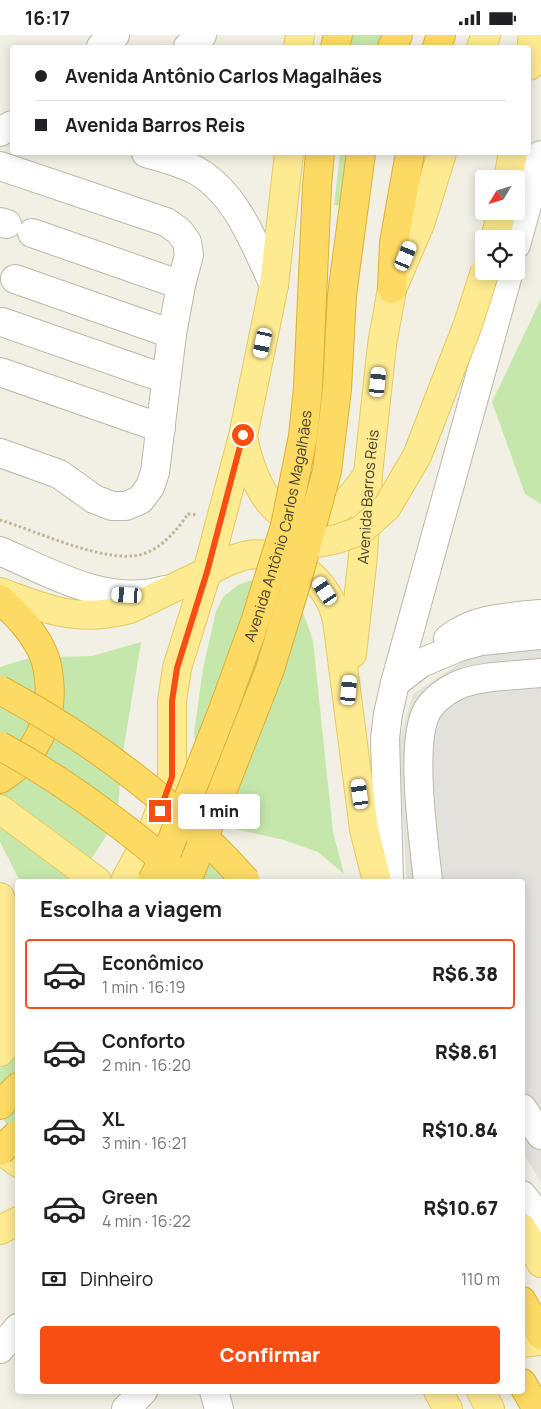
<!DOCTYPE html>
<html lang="pt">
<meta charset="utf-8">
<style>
body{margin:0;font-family:Manrope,sans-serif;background:#f2f2f2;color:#202124;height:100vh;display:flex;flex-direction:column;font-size:19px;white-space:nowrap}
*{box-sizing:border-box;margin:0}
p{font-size:16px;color:#757577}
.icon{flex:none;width:28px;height:28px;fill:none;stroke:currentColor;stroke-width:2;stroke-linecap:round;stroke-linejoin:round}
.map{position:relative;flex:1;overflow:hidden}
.panel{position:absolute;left:15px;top:844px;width:510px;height:515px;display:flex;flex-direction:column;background:#fff;border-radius:5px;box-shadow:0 2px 12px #0003}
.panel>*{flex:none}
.hud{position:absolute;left:10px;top:10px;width:521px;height:110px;border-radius:5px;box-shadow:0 2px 12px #0003;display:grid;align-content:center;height:110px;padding:0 25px;background:#fff}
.needle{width:32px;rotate:232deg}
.tools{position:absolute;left:475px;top:135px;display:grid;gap:10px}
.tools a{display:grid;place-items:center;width:50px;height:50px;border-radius:5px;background:#fff;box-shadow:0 2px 12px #0003;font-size:25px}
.end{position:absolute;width:22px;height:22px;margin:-11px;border:6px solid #f94e13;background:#fff;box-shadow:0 0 0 2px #fff}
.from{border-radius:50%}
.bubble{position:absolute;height:35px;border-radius:5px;background:#fff;box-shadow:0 2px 12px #0003;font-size:16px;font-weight:800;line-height:35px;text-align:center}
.car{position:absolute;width:15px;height:30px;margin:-15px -8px;border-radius:6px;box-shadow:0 0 4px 1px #0007;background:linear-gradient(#fff 24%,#345 0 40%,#fff 0 76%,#345 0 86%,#fff 0)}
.hud b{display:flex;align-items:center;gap:18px;height:48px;font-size:19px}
.hud b+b{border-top:1px solid #e0e0e0}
.hud i{width:12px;height:12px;background:#202124}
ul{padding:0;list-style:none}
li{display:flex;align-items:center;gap:15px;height:70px;margin:0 10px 8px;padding:0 15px;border:2px solid transparent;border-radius:5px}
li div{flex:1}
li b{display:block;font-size:19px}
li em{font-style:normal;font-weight:800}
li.active{border-color:#f94e13}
li>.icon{width:45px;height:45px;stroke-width:1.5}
h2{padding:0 25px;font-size:22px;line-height:60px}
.pay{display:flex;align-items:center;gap:12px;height:55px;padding:0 25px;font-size:19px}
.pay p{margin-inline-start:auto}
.cta{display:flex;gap:10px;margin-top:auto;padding:10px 25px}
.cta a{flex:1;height:58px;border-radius:5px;background:#f94e13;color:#fff;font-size:20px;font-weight:800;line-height:58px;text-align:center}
.status{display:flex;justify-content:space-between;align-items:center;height:35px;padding:0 25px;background:#fff;direction:ltr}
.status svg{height:14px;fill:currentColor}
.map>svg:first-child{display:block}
.green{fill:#c6e7ac}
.parking{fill:#e2e1dc}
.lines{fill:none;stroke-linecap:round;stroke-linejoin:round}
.minor-casing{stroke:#bdb8a7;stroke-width:30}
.major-casing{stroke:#e3ca61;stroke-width:30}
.highway-casing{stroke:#ddb033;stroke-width:30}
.path{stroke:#bfb598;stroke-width:3;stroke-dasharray:2.5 2.5;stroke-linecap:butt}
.minor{stroke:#fff;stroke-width:28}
.major{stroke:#feea91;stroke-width:28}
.highway{stroke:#fdda63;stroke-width:28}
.major-bridge-casing{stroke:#e3ca61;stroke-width:30;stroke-linecap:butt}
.highway-bridge-casing{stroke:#ddb033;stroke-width:30;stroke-linecap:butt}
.major-bridge{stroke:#feea91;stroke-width:28}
.highway-bridge{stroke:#fdda63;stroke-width:28}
.route{stroke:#f94e13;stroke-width:6}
.labels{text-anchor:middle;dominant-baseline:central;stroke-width:4.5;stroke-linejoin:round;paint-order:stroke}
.street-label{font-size:15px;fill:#443f34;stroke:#fff}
</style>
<div class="status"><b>16:17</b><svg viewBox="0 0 49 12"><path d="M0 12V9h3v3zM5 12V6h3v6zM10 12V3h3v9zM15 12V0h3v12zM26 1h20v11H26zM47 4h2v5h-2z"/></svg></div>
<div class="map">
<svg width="541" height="1374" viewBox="0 0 541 1374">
<rect width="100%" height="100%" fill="#f2efe4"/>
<g class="green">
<path d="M353 0H385L381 12H351Z"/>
<path d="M340 118H353L343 171 334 170Z"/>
<path d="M541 264V469L525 459 492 367Z"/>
<path d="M252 545C257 545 263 545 268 545 295 550 306 583 313 606L333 797 344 839 318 817 284 805 235 794 203 764 194 698 203 634 216 576 224 561 238 550Z"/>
<path d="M141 607 122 724 117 784 77 846H20L0 807V632L29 623 92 621Z"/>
<path d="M173 824 222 825 256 846H180Z"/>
<path d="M17 1012V1101L0 1081V1034Z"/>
</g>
<path class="parking" d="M541 609V1147L523 1118 522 846H407L398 711 413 659 475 618Z"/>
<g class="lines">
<defs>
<g id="minor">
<path d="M101 12 115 0"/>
<path d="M188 12 202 0"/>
<path d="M0 97 12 90"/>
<path d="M146 118C163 123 181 127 197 136 237 159 255 210 274 250"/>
<path d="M0 131 166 187 179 196 187 207 189 220 181 250 172 299 155 437 150 452 140 465 126 471H112L94 464 59 439 0 418"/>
<path d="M0 187 7 189"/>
<path d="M32 198 181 250"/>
<path d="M516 210 541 120"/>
<path d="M15 244 172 299"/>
<path d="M2 287 166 344"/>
<path d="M0 337 161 393"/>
<path d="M0 516C51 538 107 572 165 555"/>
<path d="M448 604C474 583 508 582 541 579"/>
<path d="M395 648 509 236"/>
<path d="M389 846 385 703 388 679 395 648 421 628 459 612 481 606 541 600"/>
<path d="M428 846C424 807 409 709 427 676 433 665 447 655 458 650 483 640 514 641 541 638"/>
<path d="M522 1073 541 1100"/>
<path d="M522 1160 541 1184"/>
<path d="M0 1314 18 1293"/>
<path d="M214 1356 219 1374"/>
<path d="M126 1374 143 1356"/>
</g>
<g id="major">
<path d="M298 12 300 0"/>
<path d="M481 12 486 0"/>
<path d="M529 31 533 0"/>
<path d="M508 144 513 118"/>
<path d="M495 204 502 176"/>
<path d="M243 402C248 427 256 453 274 472 279 478 287 481 294 483 329 491 351 465 368 439"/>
<path d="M0 557C49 575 77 588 130 574L229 526C235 524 241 521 248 520 282 515 313 535 329 563 333 570 335 578 337 585L364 794 377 846"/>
<path id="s1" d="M352 619 363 521 368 439 382 310 392 254 420 189 442 118"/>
<path d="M0 774 97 846"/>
<path d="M125 846 154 792 172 742V666L177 633 207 537 243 401 274 250 289 118"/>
<path d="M0 862C15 908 18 948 0 994"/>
<path d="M0 1017 18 997"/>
<path d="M0 1114 18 1128"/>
<path d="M522 1193 541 1228"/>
<path d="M0 1195 18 1186"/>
<path d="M522 1308 541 1306"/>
<path d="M438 1356 448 1374"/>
<path d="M481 1356 490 1374"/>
</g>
<g id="highway">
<path d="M335 12 338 0"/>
<path d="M392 12 398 0"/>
<path d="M437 12 441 0"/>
<path d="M392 254 394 208 410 118"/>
<path d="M0 564C16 579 31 594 41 614 46 623 48 634 49 644 54 686 35 722 0 744"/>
<path d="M0 1070 18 1052"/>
<path d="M522 1266 541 1300"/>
<path d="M522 1348 537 1374"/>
</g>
</defs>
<use href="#minor" class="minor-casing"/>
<use href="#major" class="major-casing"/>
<use href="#highway" class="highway-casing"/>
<path class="path" d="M0 485C37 496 107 530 143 519 162 513 178 494 188 479L197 480"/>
<use href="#minor" class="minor"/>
<use href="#major" class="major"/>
<use href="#highway" class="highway"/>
<defs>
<path id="major-bridge" d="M307 510 337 504 360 496 387 472 417 421 468 289 485 236"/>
<g id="highway-bridge">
<path d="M0 655C91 704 177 769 246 846"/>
<path d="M0 711C41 733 79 759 116 787 136 802 157 818 175 836"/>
<path id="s2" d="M152 846 168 815 223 675 256 584 285 491 303 401 308 353 317 151 320 118"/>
<path d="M187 846 269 637 296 549 327 436 337 354 342 260 361 118"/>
<path d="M0 1116 18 1099"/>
</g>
</defs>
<use href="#major-bridge" class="major-bridge-casing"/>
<use href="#highway-bridge" class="highway-bridge-casing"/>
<use href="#major-bridge" class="major-bridge"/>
<use href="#highway-bridge" class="highway-bridge"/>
</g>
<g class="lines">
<path class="route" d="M160 776 172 742V666L177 633 207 537 243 400"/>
</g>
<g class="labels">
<g class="street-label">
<text stroke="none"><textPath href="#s1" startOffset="158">Avenida Barros Reis</textPath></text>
<text stroke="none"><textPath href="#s2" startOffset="378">Avenida Antônio Carlos Magalhães</textPath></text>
</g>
</g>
</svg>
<div class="tools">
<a><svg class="needle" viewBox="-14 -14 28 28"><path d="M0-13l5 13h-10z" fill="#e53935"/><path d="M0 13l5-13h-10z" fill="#757577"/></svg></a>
<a><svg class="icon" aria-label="locate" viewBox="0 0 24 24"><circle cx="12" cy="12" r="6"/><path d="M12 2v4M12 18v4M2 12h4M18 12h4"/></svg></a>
</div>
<i class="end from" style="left:243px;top:400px"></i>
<i class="end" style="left:160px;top:776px"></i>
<div class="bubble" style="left:178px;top:759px;width:82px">1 min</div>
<i class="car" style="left:406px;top:221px;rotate:23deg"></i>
<i class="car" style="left:263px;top:308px;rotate:192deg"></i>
<i class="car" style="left:378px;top:347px;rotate:6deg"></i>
<i class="car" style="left:325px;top:556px;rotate:326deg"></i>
<i class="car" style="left:127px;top:560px;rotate:273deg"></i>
<i class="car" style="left:349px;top:655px;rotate:5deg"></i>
<i class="car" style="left:360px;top:759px;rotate:352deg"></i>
<div class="hud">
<b><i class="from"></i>Avenida Antônio Carlos Magalhães</b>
<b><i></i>Avenida Barros Reis</b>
</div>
<section class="panel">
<h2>Escolha a viagem</h2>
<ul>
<li class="active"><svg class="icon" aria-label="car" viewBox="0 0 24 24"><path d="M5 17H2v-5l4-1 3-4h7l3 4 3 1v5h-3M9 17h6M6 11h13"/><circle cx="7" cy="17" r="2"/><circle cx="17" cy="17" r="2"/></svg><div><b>Econômico</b><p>1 min · 16:19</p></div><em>R$6.38</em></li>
<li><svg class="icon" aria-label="car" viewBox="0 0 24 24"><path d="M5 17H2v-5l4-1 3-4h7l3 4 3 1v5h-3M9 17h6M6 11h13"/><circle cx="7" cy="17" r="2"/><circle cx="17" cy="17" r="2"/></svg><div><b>Conforto</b><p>2 min · 16:20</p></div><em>R$8.61</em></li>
<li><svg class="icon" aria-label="car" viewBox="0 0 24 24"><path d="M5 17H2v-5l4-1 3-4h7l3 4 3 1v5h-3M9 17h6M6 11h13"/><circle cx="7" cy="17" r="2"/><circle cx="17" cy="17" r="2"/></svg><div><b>XL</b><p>3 min · 16:21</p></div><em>R$10.84</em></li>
<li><svg class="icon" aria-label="car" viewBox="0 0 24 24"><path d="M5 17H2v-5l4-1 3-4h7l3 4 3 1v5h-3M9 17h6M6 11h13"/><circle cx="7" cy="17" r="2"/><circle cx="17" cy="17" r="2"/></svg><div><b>Green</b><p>4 min · 16:22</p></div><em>R$10.67</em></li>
</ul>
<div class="pay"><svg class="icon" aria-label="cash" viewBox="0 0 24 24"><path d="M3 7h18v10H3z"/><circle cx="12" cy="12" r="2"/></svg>Dinheiro<p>110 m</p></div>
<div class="cta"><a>Confirmar</a></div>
</section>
</div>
